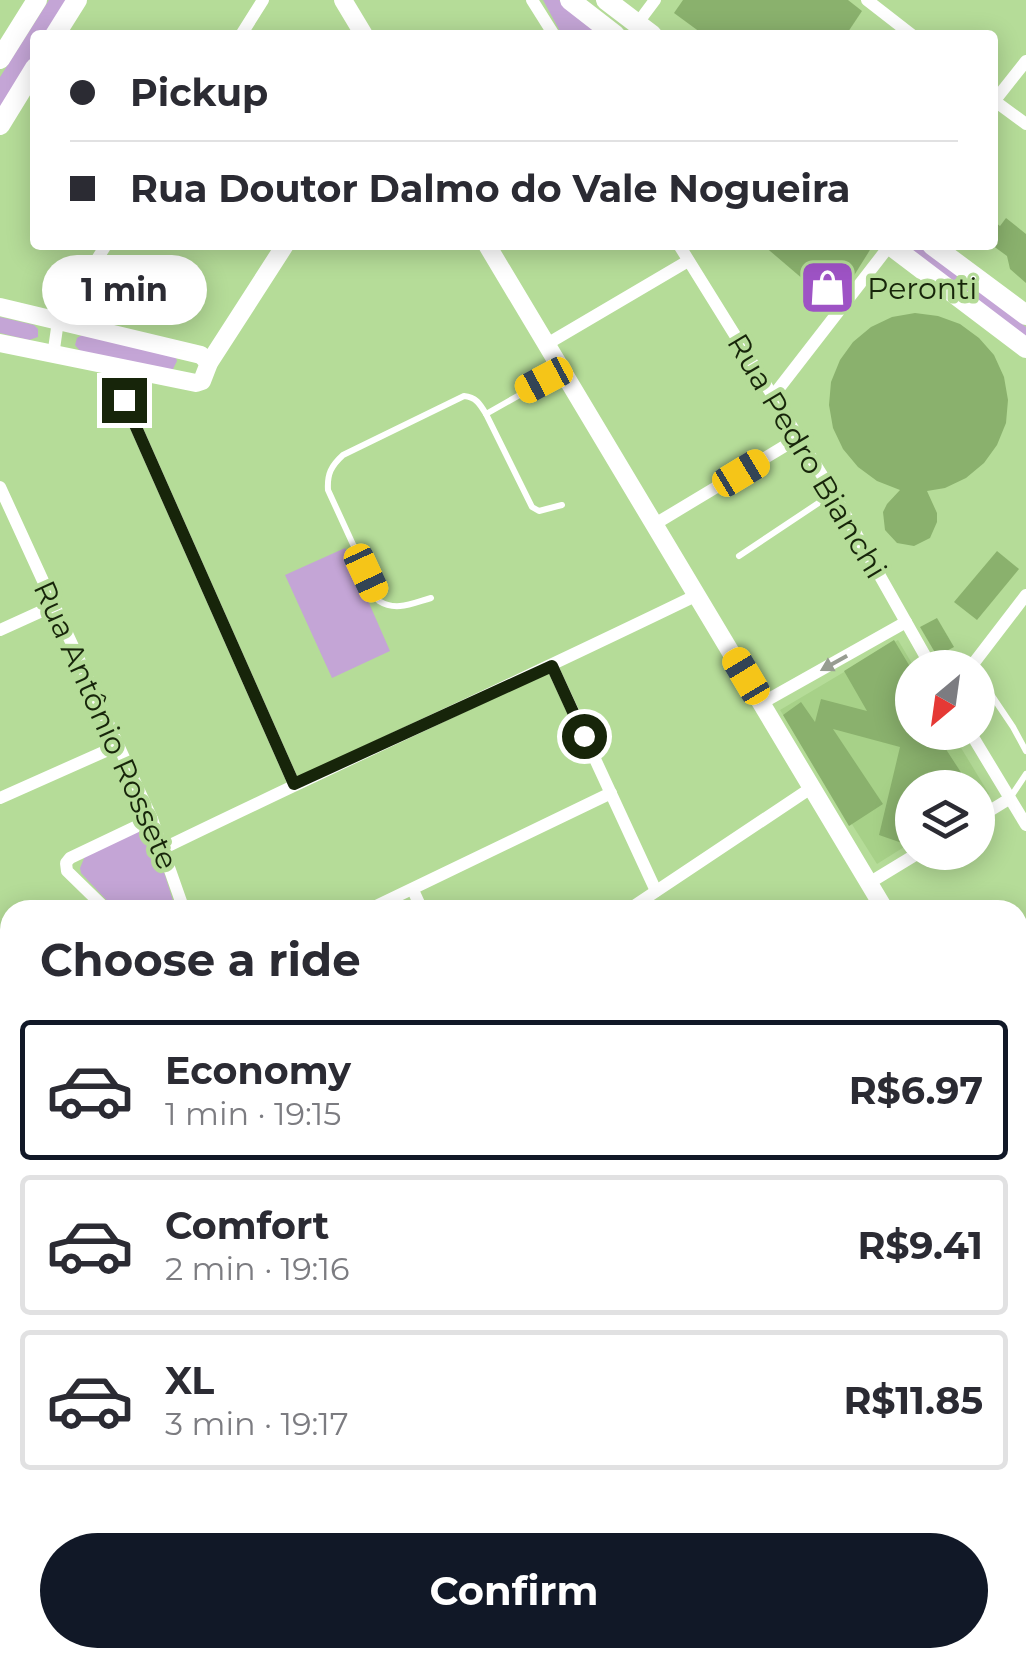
<!DOCTYPE html>
<meta charset="utf-8">
<style>
body{margin:0;font-family:Montserrat,sans-serif;background:#f2f2f3;color:#2b2b33;height:100vh;display:flex;flex-direction:column;font-size:38px;white-space:nowrap}
*{box-sizing:border-box;margin:0}
p{font-size:32px;color:#7c7c81}
.icon{flex:none;width:55px;height:55px;fill:none;stroke:currentColor;stroke-width:2;stroke-linecap:round;stroke-linejoin:round}
.map{position:relative;flex:1;overflow:hidden}
.sheet{position:absolute;left:0px;top:900px;width:1028px;height:768px;display:flex;flex-direction:column;background:#fff;border-radius:30px 30px 0 0;box-shadow:0 5px 25px #0003}
.sheet>*{flex:none}
.hud{position:absolute;left:30px;top:30px;width:968px;height:220px;border-radius:10px;box-shadow:0 5px 25px #0003;display:grid;align-content:center;height:220px;padding:0 40px;background:#fff}
.needle{width:65px;rotate:209deg}
.buttons{position:absolute;left:895px;top:650px;display:grid;gap:20px}
.buttons a{display:grid;place-items:center;width:100px;height:100px;border-radius:50%;background:#fff;box-shadow:0 5px 25px #0003;font-size:50px}
.end{position:absolute;width:45px;height:45px;margin:-22px;border:12px solid #17250a;background:#fff;box-shadow:0 0 0 5px #fff}
.from{border-radius:50%}
.bubble{position:absolute;height:70px;border-radius:35px;background:#fff;box-shadow:0 5px 25px #0003;font-size:32px;font-weight:700;line-height:70px;text-align:center}
.car{position:absolute;width:30px;height:60px;margin:-30px -15px;border-radius:12px;box-shadow:0 0 8px 2px #0007;background:linear-gradient(#f5c518 24%,#345 0 40%,#f5c518 0 76%,#345 0 86%,#f5c518 0)}
.hud b{display:flex;align-items:center;gap:35px;height:95px;font-size:38px}
.hud b+b{border-top:2px solid #e1e1e2}
.hud i{width:25px;height:25px;background:#2b2b33}
ul{padding:0;list-style:none}
li{display:flex;align-items:center;gap:30px;height:140px;margin:0 20px 15px;padding:0 20px;border:5px solid #e1e1e2;border-radius:10px}
li div{flex:1}
li b{display:block;font-size:38px}
li em{font-style:normal;font-weight:700}
li.selected{border-color:#111827}
li>.icon{width:90px;height:90px;stroke-width:1.5}
h2{padding:0 40px;font-size:45px;line-height:120px}
.action{display:flex;gap:20px;margin-top:auto;padding:20px 40px}
.action a{flex:1;height:115px;border-radius:60px;background:#111827;color:#fff;font-size:40px;font-weight:700;line-height:115px;text-align:center}
.map>svg:first-child{display:block}
.built{fill:#a7d188}
.green{fill:#c4a5d6}
.building{fill:#8ab16d}
.lines{fill:none;stroke-linecap:round;stroke-linejoin:round}
.lane{stroke:#fff;stroke-width:6}
.street{stroke:#fff;stroke-width:12}
.secondary{stroke:#fff;stroke-width:18}
.primary{stroke:#fff;stroke-width:20}
.oneway{fill:#979d91}
.route{stroke:#17250a;stroke-width:12}
.labels{text-anchor:middle;dominant-baseline:central;stroke-width:9;stroke-linejoin:round;paint-order:stroke}
.poi-label{font-size:30px;fill:#17250a;stroke:#b5dc98;text-anchor:start}
.street-label{font-size:30px;fill:#17250a;stroke:#b5dc98}
</style>
<div class="map">
<svg width="1026" height="1666" viewBox="0 0 1026 1666">
<rect width="100%" height="100%" fill="#b5dc98"/>
<path class="built" d="M898 640 914 667 912 732 952 733 989 794 978 801V788H912V842L877 864 780 710Z"/>
<g class="green">
<path d="M49 0H72L49 35H35V57L0 111V77Z"/>
<path d="M543 0H559L605 35H562Z"/>
<path d="M905 245H919L1026 327V337Z"/>
<path d="M0 317 34 325 38 329V337L29 340 0 333Z"/>
<path d="M82 335 175 355 177 361 172 371 81 352 75 345 77 338Z"/>
<path d="M345 548 390 651 332 678 285 575Z"/>
<path d="M144 829 154 841 176 910H116L81 873 80 868 85 856Z"/>
</g>
<g class="building">
<path d="M683 0H848L862 11 846 35H704L674 13Z"/>
<path d="M1006 218 1026 234V283L1010 269 1007 256 992 245V220L1000 226Z"/>
<path d="M763 245H873L855 274 831 303Z"/>
<path d="M915 313 938 316 960 324 979 338 994 355 1004 377 1008 400 1006 423 997 445 984 463 966 478 945 488 927 491 937 513V522L930 538 914 546 897 543 885 530 883 512 887 504 900 490 877 481 858 467 843 449 833 428 829 405 831 382 840 360 853 342 871 327 892 317Z"/>
<path d="M997 551 1019 569 977 620 954 602Z"/>
<path d="M937 618 954 647 937 656 920 627Z"/>
<path d="M894 640 912 670V677L905 681 912 694V732H941L940 740 962 774 939 788H912V838L902 836V843L879 835 900 747 833 729 883 804 849 826 783 715 801 702 815 722 821 699 867 711 844 671Z"/>
</g>
<g class="lines">
<g class="lane">
<path d="M486 414 562 371"/>
<path d="M739 556 832 494"/>
<path d="M431 598C413 603 396 612 379 601L328 490C327 474 331 466 343 455L464 396C476 397 480 404 486 414L532 507 539 511 562 505"/>
<path d="M978 675 1013 727 1026 751"/>
<path d="M1010 798 1026 774"/>
</g>
<g class="street">
<path d="M532 0 554 35"/>
<path d="M867 0 912 35"/>
<path d="M637 24 655 0"/>
<path d="M241 35 263 0"/>
<path d="M992 99 1026 124"/>
<path d="M992 104 1026 61"/>
<path d="M679 245 833 493 932 668"/>
<path d="M547 344 688 261"/>
<path d="M53 356 58 321 106 245"/>
<path d="M109 366 294 784"/>
<path d="M773 396 890 245"/>
<path d="M0 487 152 819 184 910"/>
<path d="M655 524 798 438"/>
<path d="M0 630 53 606"/>
<path d="M552 666 656 891"/>
<path d="M970 668 1026 595"/>
<path d="M762 703 906 622"/>
<path d="M970 732 1026 825"/>
<path d="M0 798 117 746"/>
<path d="M978 818 1009 799"/>
<path d="M164 848C341 762 520 681 697 595"/>
<path d="M869 883 920 852"/>
<path d="M413 890 422 910"/>
<path d="M107 910 67 871 66 863 70 858 152 819"/>
<path d="M368 910 611 793"/>
<path d="M628 910 811 788"/>
<path d="M0 1017 10 1012"/>
<path d="M1018 1034 1026 1029"/>
<path d="M0 1167 10 1162"/>
<path d="M0 1315 10 1310"/>
<path d="M1018 1319 1026 1310"/>
<path d="M0 1468 10 1463"/>
<path d="M1018 1577 1026 1589"/>
<path d="M0 1587 10 1599"/>
<path d="M56 1658 63 1666"/>
<path d="M103 1666 114 1658"/>
<path d="M339 1666 348 1658"/>
<path d="M533 1666 539 1658"/>
<path d="M706 1666 712 1658"/>
<path d="M826 1666 830 1658"/>
</g>
<g class="secondary">
<path d="M343 0 364 35"/>
<path d="M487 245 885 910"/>
<path d="M0 307 201 355 209 363"/>
<path d="M0 343 196 383 202 381 209 363 285 245"/>
<path d="M1018 1133 1026 1147"/>
<path d="M868 1658 877 1666"/>
</g>
<g class="primary">
<path d="M570 0 615 35"/>
<path d="M606 0 652 35"/>
<path d="M55 35 77 0"/>
<path d="M0 59 37 0"/>
<path d="M0 125 35 68"/>
<path d="M890 245 1026 348"/>
<path d="M932 245 1026 315"/>
</g>
</g>
<defs><path id="oneway-solid" d="M-6-.8H1V-3.2L6.5 0L1 3.2V.8H-6Z" transform="scale(2.5)"/></defs>
<use class="oneway" href="#oneway-solid" transform="translate(834 663) rotate(151)"/>
<g class="lines">
<path class="route" d="M124 400 294 784 552 666 584 736"/>
</g>
<defs>
<symbol id="shop-square" viewBox="-11 -11 22 22"><rect x="-9" y="-9" width="18" height="18" rx="4" fill="#9e53c5" stroke="#b5dc98"/><path d="M-5-2.5h2.3a2.7 3.5 0 0 1 5.4 0H5L5.5 6h-11ZM-1.5-2.5h3a1.5 2.3 0 0 0-3 0Z" fill="#fff"/></symbol>
</defs>
<g fill-rule="evenodd">
<use href="#shop-square" x="796" y="256" width="63" height="63"/>
</g>
<g class="labels">
<g class="poi-label">
<text x="867" y="288">Peronti</text>
</g>
<g class="street-label">
<text transform="translate(807 456) rotate(59)">Rua Pedro Bianchi</text>
<text transform="translate(106 725) rotate(66)">Rua Antônio Rossete</text>
</g>
</g>
</svg>
<div class="buttons">
<a><svg class="needle" viewBox="-14 -14 28 28"><path d="M0-13l5 13h-10z" fill="#e53935"/><path d="M0 13l5-13h-10z" fill="#7c7c81"/></svg></a>
<a><svg class="icon" aria-label="layers" viewBox="0 0 24 24"><path d="M12 4l9 5-9 5-9-5zM3 14l9 5 9-5"/></svg></a>
</div>
<i class="end from" style="left:584px;top:736px"></i>
<i class="end" style="left:124px;top:400px"></i>
<div class="bubble" style="left:42px;top:255px;width:165px">1 min</div>
<i class="car" style="left:544px;top:380px;rotate:242deg"></i>
<i class="car" style="left:741px;top:473px;rotate:59deg"></i>
<i class="car" style="left:366px;top:573px;rotate:155deg"></i>
<i class="car" style="left:746px;top:676px;rotate:329deg"></i>
<div class="hud">
<b><i class="from"></i>Pickup</b>
<b><i></i>Rua Doutor Dalmo do Vale Nogueira</b>
</div>
<section class="sheet">
<h2>Choose a ride</h2>
<ul>
<li class="selected"><svg class="icon" aria-label="car" viewBox="0 0 24 24"><path d="M5 17H2v-5l4-1 3-4h7l3 4 3 1v5h-3M9 17h6M6 11h13"/><circle cx="7" cy="17" r="2"/><circle cx="17" cy="17" r="2"/></svg><div><b>Economy</b><p>1 min · 19:15</p></div><em>R$6.97</em></li>
<li><svg class="icon" aria-label="car" viewBox="0 0 24 24"><path d="M5 17H2v-5l4-1 3-4h7l3 4 3 1v5h-3M9 17h6M6 11h13"/><circle cx="7" cy="17" r="2"/><circle cx="17" cy="17" r="2"/></svg><div><b>Comfort</b><p>2 min · 19:16</p></div><em>R$9.41</em></li>
<li><svg class="icon" aria-label="car" viewBox="0 0 24 24"><path d="M5 17H2v-5l4-1 3-4h7l3 4 3 1v5h-3M9 17h6M6 11h13"/><circle cx="7" cy="17" r="2"/><circle cx="17" cy="17" r="2"/></svg><div><b>XL</b><p>3 min · 19:17</p></div><em>R$11.85</em></li>
</ul>
<div class="action"><a>Confirm</a></div>
</section>
</div>
